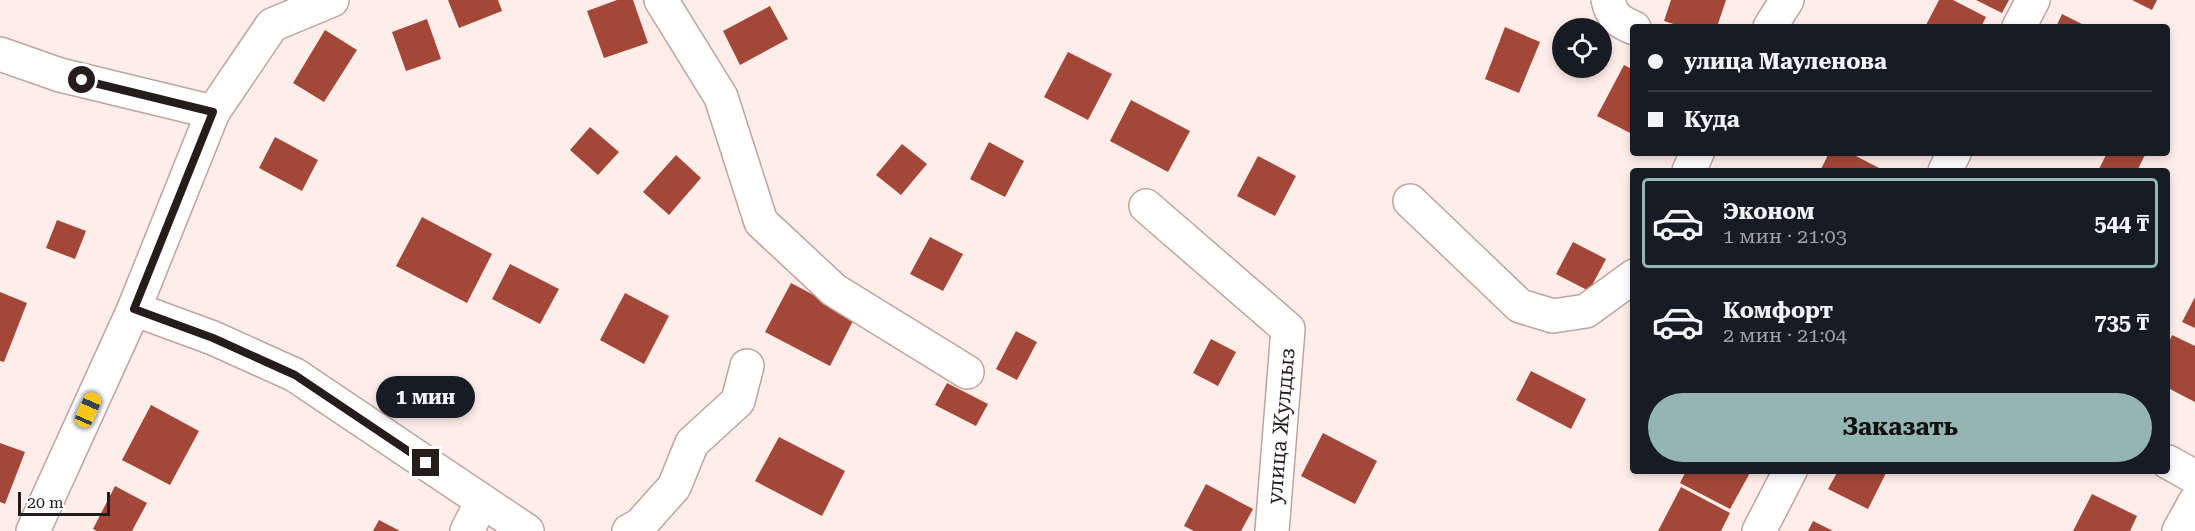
<!DOCTYPE html>
<html lang="ru">
<meta charset="utf-8">
<style>
body{margin:0;font-family:"Roboto Serif",serif;background:#20242c;color:#f1f3f6;height:100vh;display:flex;flex-direction:column;font-size:22px;white-space:nowrap}
*{box-sizing:border-box;margin:0}
p{font-size:20px;color:#9ea1a6}
.icon{flex:none;width:33px;height:33px;fill:none;stroke:currentColor;stroke-width:2;stroke-linecap:round;stroke-linejoin:round}
.map{position:relative;flex:1;overflow:hidden}
.drawer{position:absolute;left:1630px;top:168px;width:540px;height:306px;display:flex;flex-direction:column;background:#171b24;border-radius:6px;box-shadow:0 3px 9px #0003}
.drawer>*{flex:none}
.banner{position:absolute;left:1630px;top:24px;width:540px;height:132px;border-radius:6px;box-shadow:0 3px 9px #0003;display:grid;align-content:center;height:132px;padding:0 18px;background:#171b24}
.tools{position:absolute;left:1552px;top:18px;display:grid;gap:12px}
.tools a{display:grid;place-items:center;width:60px;height:60px;border-radius:50%;background:#171b24;box-shadow:0 3px 9px #0003;font-size:30px}
.scale{position:absolute;left:18px;bottom:15px;width:92px;box-sizing:border-box;padding-left:6px;border:3px solid #261c1a;border-top:0;font-size:16px;line-height:21px;white-space:nowrap;color:#261c1a;-webkit-text-stroke:4px #fff;paint-order:stroke}
.end{position:absolute;width:27px;height:27px;margin:-14px;border:8px solid #261c1a;background:#fff;box-shadow:0 0 0 3px #fff}
.from{border-radius:50%}
.bubble{position:absolute;height:42px;border-radius:21px;background:#171b24;box-shadow:0 3px 9px #0003;font-size:20px;font-weight:700;line-height:42px;text-align:center}
.car{position:absolute;width:18px;height:36px;margin:-18px -9px;border-radius:8px;box-shadow:0 0 4px 2px #0007;background:linear-gradient(#f5c518 24%,#345 0 40%,#f5c518 0 76%,#345 0 86%,#f5c518 0)}
.banner b{display:flex;align-items:center;gap:21px;height:57px;font-size:22px}
.banner b+b{border-top:2px solid #363941}
.banner i{width:15px;height:15px;background:#f1f3f6}
ul{padding:10px 0 0;list-style:none}
li{display:flex;align-items:center;gap:18px;height:90px;margin:0 12px 9px;padding:0 6px;border:3px solid transparent;border-radius:6px}
li div{flex:1}
li b{display:block;font-size:22px}
li em{font-style:normal;font-weight:700}
li.selected{border-color:#94b5b2}
li>.icon{width:54px;height:54px;stroke-width:1.5}
.action{display:flex;gap:12px;margin-top:auto;padding:12px 18px}
.action a{flex:1;height:69px;border-radius:36px;background:#94b5b2;color:#111;font-size:24px;font-weight:700;line-height:69px;text-align:center}
.map>svg:first-child{display:block}
.building{fill:#a34839}
.lines{fill:none;stroke-linecap:round;stroke-linejoin:round}
.minor-casing{stroke:#bfa49e;stroke-width:36}
.minor{stroke:#fff;stroke-width:33}
.route{stroke:#261c1a;stroke-width:8}
.labels{text-anchor:middle;dominant-baseline:central;stroke-width:6;stroke-linejoin:round;paint-order:stroke}
.street-label{font-size:21px;fill:#261c1a;stroke:#fff}
</style>
<div class="map">
<svg width="2195" height="531" viewBox="0 0 2195 531">
<rect width="100%" height="100%" fill="#ffede9"/>
<g class="building">
<path d="M448 0H498L502 11 459 28Z"/>
<path d="M617 0H633L648 43 604 58 587 11Z"/>
<path d="M1671 0H1726L1717 27H1683L1664 21Z"/>
<path d="M1939 0H1953L1986 17 1981 27H1925Z"/>
<path d="M1976 0H2009L2002 13Z"/>
<path d="M2132 0H2157L2152 10Z"/>
<path d="M770 6 788 39 740 65 723 31Z"/>
<path d="M2062 14 2088 27H2056Z"/>
<path d="M427 19 441 59 406 71 392 32Z"/>
<path d="M1505 27 1540 42 1519 93 1485 79Z"/>
<path d="M325 30 357 50 324 102 293 83Z"/>
<path d="M1068 52 1112 74 1088 120 1044 97Z"/>
<path d="M1624 65 1634 70V135L1597 116Z"/>
<path d="M1131 100 1190 131 1168 172 1110 141Z"/>
<path d="M590 127 619 152 598 175 570 150Z"/>
<path d="M275 137 318 160 302 191 259 168Z"/>
<path d="M989 142 1024 161 1005 197 970 179Z"/>
<path d="M902 144 927 164 901 195 876 175Z"/>
<path d="M1829 153H1850L1885 171H1820Z"/>
<path d="M2107 153H2146L2137 171H2098Z"/>
<path d="M676 155 701 178 669 215 643 192Z"/>
<path d="M1258 156 1296 176 1275 216 1237 196Z"/>
<path d="M422 217 492 254 467 303 396 266Z"/>
<path d="M57 220 86 231 75 259 46 248Z"/>
<path d="M930 237 963 254 943 291 910 274Z"/>
<path d="M1573 242 1606 259 1589 291 1556 274Z"/>
<path d="M510 264 559 289 540 324 492 299Z"/>
<path d="M791 283 855 317 830 366 765 332Z"/>
<path d="M0 292 27 303 4 362 0 361Z"/>
<path d="M625 293 669 316 644 364 600 340Z"/>
<path d="M2195 297V328L2182 322Z"/>
<path d="M1016 331 1037 342 1017 380 996 369Z"/>
<path d="M2172 335 2195 346V402L2168 388V344Z"/>
<path d="M1211 339 1236 352 1218 386 1193 373Z"/>
<path d="M1531 371 1586 399 1571 429 1516 400Z"/>
<path d="M947 383 988 404 976 426 935 405Z"/>
<path d="M151 405 199 431 170 485 122 460Z"/>
<path d="M1323 433 1377 461 1355 504 1301 476Z"/>
<path d="M779 437 845 471 822 516 755 481Z"/>
<path d="M0 443 25 452 5 504 0 502Z"/>
<path d="M1686 471H1751L1730 509 1680 483Z"/>
<path d="M1838 471H1887L1868 509 1828 489Z"/>
<path d="M1206 484 1253 509 1241 531H1194L1184 526Z"/>
<path d="M115 486 147 503 132 531H97L93 529Z"/>
<path d="M1681 487 1730 513 1721 531H1658Z"/>
<path d="M2092 494 2137 516 2130 531H2073Z"/>
<path d="M379 520 400 531H373Z"/>
<path d="M1813 521 1833 531H1808Z"/>
</g>
<g class="lines">
<defs>
<g id="minor">
<path d="M661 0 721 97 761 222 834 290 967 372"/>
<path d="M1608 0C1612 17 1618 21 1634 28"/>
<path d="M1770 27 1787 0"/>
<path d="M2019 27 2033 0"/>
<path d="M0 54 60 75 213 112"/>
<path d="M1689 171 1697 153"/>
<path d="M1945 171 1954 153"/>
<path d="M1410 201 1520 306 1553 316 1586 311 1634 276"/>
<path d="M1146 206 1288 329 1272 531"/>
<path d="M134 309 213 338 295 375 527 531"/>
<path d="M2168 462 2195 477"/>
<path d="M33 531 134 309 213 112 272 25 332 0"/>
<path d="M467 531 482 501"/>
<path d="M629 531 640 525 674 487 692 443 738 401 747 366"/>
<path d="M1759 531 1790 471"/>
<path d="M2179 531 2195 502"/>
</g>
</defs>
<use href="#minor" class="minor-casing"/>
<use href="#minor" class="minor"/>
</g>
<g class="lines">
<path class="route" d="M82 80 213 112 134 309 213 338 295 375 426 463"/>
</g>
<g class="labels">
<g class="street-label">
<text transform="translate(1281 426) rotate(-85)">улица Жулдыз</text>
</g>
</g>
</svg>
<div class="tools">
<a><svg class="icon" aria-label="locate" viewBox="0 0 24 24"><circle cx="12" cy="12" r="6"/><path d="M12 2v4M12 18v4M2 12h4M18 12h4"/></svg></a>
</div>
<div class="scale">20 m</div>
<i class="end from" style="left:82px;top:80px"></i>
<i class="end" style="left:426px;top:463px"></i>
<div class="bubble" style="left:376px;top:376px;width:99px">1 мин</div>
<i class="car" style="left:88px;top:410px;rotate:24deg"></i>
<div class="banner">
<b><i class="from"></i>улица Мауленова</b>
<b><i></i>Куда</b>
</div>
<section class="drawer">
<ul>
<li class="selected"><svg class="icon" aria-label="car" viewBox="0 0 24 24"><path d="M5 17H2v-5l4-1 3-4h7l3 4 3 1v5h-3M9 17h6M6 11h13"/><circle cx="7" cy="17" r="2"/><circle cx="17" cy="17" r="2"/></svg><div><b>Эконом</b><p>1 мин · 21:03</p></div><em>544 ₸</em></li>
<li><svg class="icon" aria-label="car" viewBox="0 0 24 24"><path d="M5 17H2v-5l4-1 3-4h7l3 4 3 1v5h-3M9 17h6M6 11h13"/><circle cx="7" cy="17" r="2"/><circle cx="17" cy="17" r="2"/></svg><div><b>Комфорт</b><p>2 мин · 21:04</p></div><em>735 ₸</em></li>
</ul>
<div class="action"><a>Заказать</a></div>
</section>
</div>
